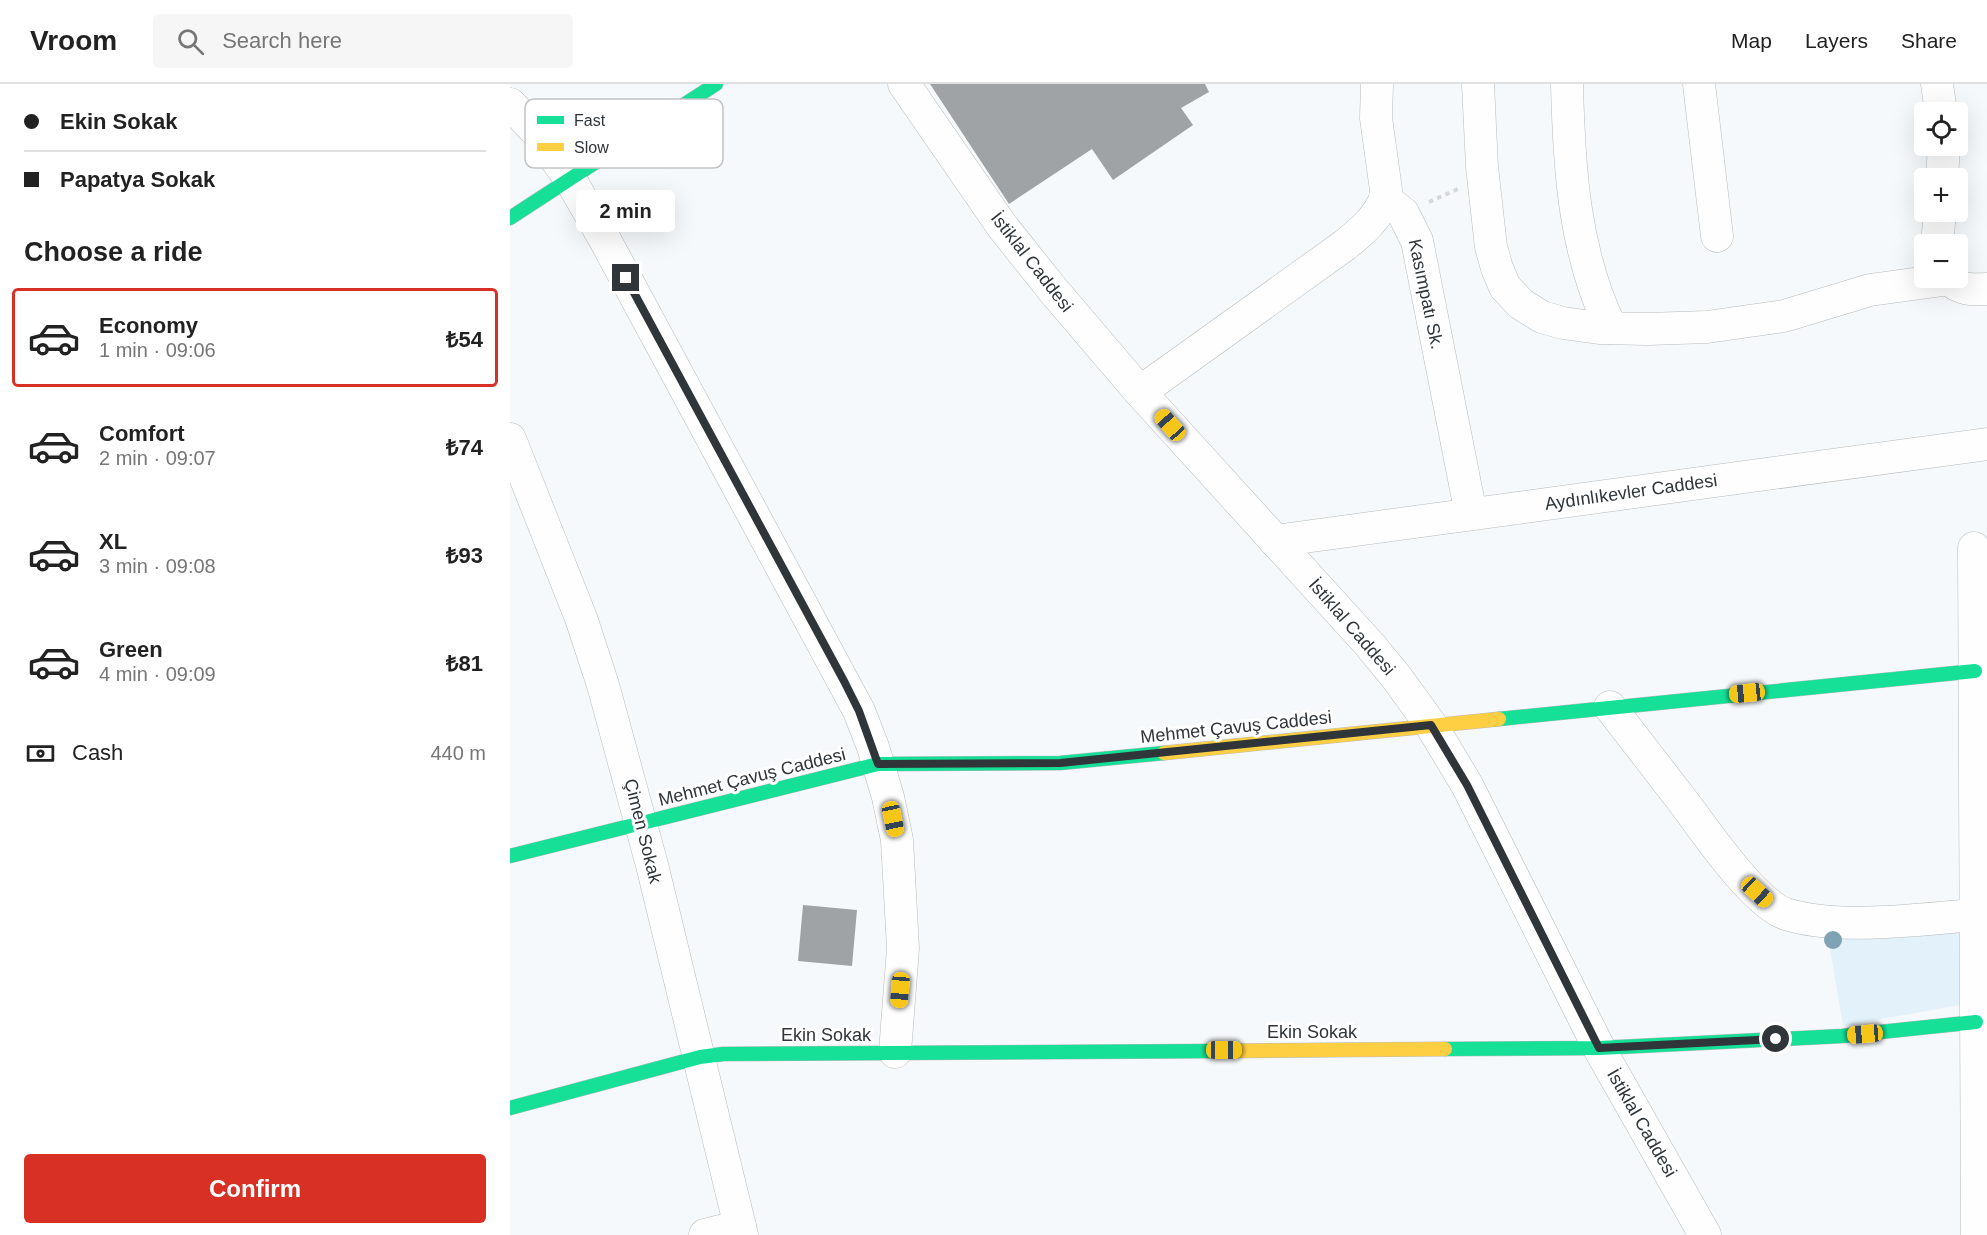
<!DOCTYPE html>
<meta charset="utf-8">
<style>
body{margin:0;font-family:Helvetica,sans-serif;background:#f6f6f6;color:#222;height:100vh;display:flex;flex-direction:column;font-size:22px;white-space:nowrap}
*{box-sizing:border-box;margin:0}
p{font-size:20px;color:#767676}
.icon{flex:none;width:33px;height:33px;fill:none;stroke:currentColor;stroke-width:2;stroke-linecap:round;stroke-linejoin:round}
.map{position:relative;flex:1;overflow:hidden}
.details{display:flex;flex-direction:column;background:#fff;width:510px}
.details>*{flex:none}
.top-card{display:grid;align-content:center;height:132px;padding:0 24px;background:#fff}
.controls{position:absolute;left:1404px;top:18px;display:grid;gap:12px}
.controls a{display:grid;place-items:center;width:54px;height:54px;border-radius:6px;background:#fff;box-shadow:0 6px 24px #0002;font-size:30px}
.end{position:absolute;width:27px;height:27px;margin:-14px;border:8px solid #2f3538;background:#fff;box-shadow:0 0 0 3px #fff}
.from{border-radius:50%}
.bubble{position:absolute;height:42px;border-radius:6px;background:#fff;box-shadow:0 6px 24px #0002;font-size:20px;font-weight:800;line-height:42px;text-align:center}
.car{position:absolute;width:18px;height:36px;margin:-18px -9px;border-radius:8px;box-shadow:0 0 4px 2px #0007;background:linear-gradient(#f5c518 24%,#345 0 40%,#f5c518 0 76%,#345 0 86%,#f5c518 0)}
.top-card b{display:flex;align-items:center;gap:21px;height:57px;font-size:22px}
.top-card b+b{border-top:2px solid #e0e0e0}
.top-card i{width:15px;height:15px;background:#222}
ul{padding:0;list-style:none}
li{display:flex;align-items:center;gap:18px;height:99px;margin:0 12px 9px;padding:0 12px;border:3px solid transparent;border-radius:6px}
li div{flex:1}
li b{display:block;font-size:22px}
li em{font-style:normal;font-weight:800}
li.current{border-color:#d93025}
li>.icon{width:54px;height:54px;stroke-width:1.5}
h2{padding:0 24px;font-size:27px;line-height:72px}
.pay{display:flex;align-items:center;gap:15px;height:66px;padding:0 24px;font-size:22px}
.pay p{margin-inline-start:auto}
.button{display:flex;gap:12px;margin-top:auto;padding:12px 24px}
.button a{flex:1;height:69px;border-radius:6px;background:#d93025;color:#fff;font-size:24px;font-weight:800;line-height:69px;text-align:center}
header{display:flex;align-items:center;gap:36px;box-sizing:border-box;height:84px;padding:0 30px;background:#fff;border-bottom:2px solid #e0e0e0}
header strong{font-size:28px}
nav{display:flex;gap:33px;margin-inline-start:auto;font-size:21px}
.search{width:420px;height:54px;background:#f6f6f6;display:flex;align-items:center;gap:15px;box-sizing:border-box;padding:0 21px;border-radius:6px;color:#767676;font-size:22px}
main{display:flex;flex:1;min-height:0}
.map>svg:first-child{display:block}
.green{fill:#e2f1fa}
.building{fill:#a0a3a6}
.lines{fill:none;stroke-linecap:round;stroke-linejoin:round}
.street-casing{stroke:#b7bbbd;stroke-width:33}
.fast-casing{stroke:#b7bbbd;stroke-width:15}
.slow-casing{stroke:#b7bbbd;stroke-width:15}
.path{stroke:#d6d8da;stroke-width:4;stroke-dasharray:4.5 4.5;stroke-linecap:butt}
.street{stroke:#fefefe;stroke-width:32}
.fast{stroke:#16e098;stroke-width:14}
.slow{stroke:#ffcf43;stroke-width:14}
.tree{fill:#7fa3b4}
.route{stroke:#2f3538;stroke-width:8}
.labels{text-anchor:middle;dominant-baseline:central;stroke-width:6;stroke-linejoin:round;paint-order:stroke}
.street-label{font-size:18px;fill:#2f3538;stroke:#fff}
.key{fill:#fff;stroke:#c1c2c3;stroke-width:1.5}
.key-label{font-size:16px;fill:#2f3538}
</style>
<header>
<strong>Vroom</strong>
<div class="search"><svg class="icon" aria-label="search" viewBox="0 0 24 24"><circle cx="10" cy="10" r="6"/><path d="M15 15l6 6"/></svg>Search here</div>
<nav><a>Map</a><a>Layers</a><a>Share</a></nav>
</header>
<main>
<section class="details">
<div class="top-card">
<b><i class="from"></i>Ekin Sokak</b>
<b><i></i>Papatya Sokak</b>
</div>
<h2>Choose a ride</h2>
<ul>
<li class="current"><svg class="icon" aria-label="car" viewBox="0 0 24 24"><path d="M5 17H2v-5l4-1 3-4h7l3 4 3 1v5h-3M9 17h6M6 11h13"/><circle cx="7" cy="17" r="2"/><circle cx="17" cy="17" r="2"/></svg><div><b>Economy</b><p>1 min · 09:06</p></div><em>₺54</em></li>
<li><svg class="icon" aria-label="car" viewBox="0 0 24 24"><path d="M5 17H2v-5l4-1 3-4h7l3 4 3 1v5h-3M9 17h6M6 11h13"/><circle cx="7" cy="17" r="2"/><circle cx="17" cy="17" r="2"/></svg><div><b>Comfort</b><p>2 min · 09:07</p></div><em>₺74</em></li>
<li><svg class="icon" aria-label="car" viewBox="0 0 24 24"><path d="M5 17H2v-5l4-1 3-4h7l3 4 3 1v5h-3M9 17h6M6 11h13"/><circle cx="7" cy="17" r="2"/><circle cx="17" cy="17" r="2"/></svg><div><b>XL</b><p>3 min · 09:08</p></div><em>₺93</em></li>
<li><svg class="icon" aria-label="car" viewBox="0 0 24 24"><path d="M5 17H2v-5l4-1 3-4h7l3 4 3 1v5h-3M9 17h6M6 11h13"/><circle cx="7" cy="17" r="2"/><circle cx="17" cy="17" r="2"/></svg><div><b>Green</b><p>4 min · 09:09</p></div><em>₺81</em></li>
</ul>
<div class="pay"><svg class="icon" aria-label="cash" viewBox="0 0 24 24"><path d="M3 7h18v10H3z"/><circle cx="12" cy="12" r="2"/></svg>Cash<p>440 m</p></div>
<div class="button"><a>Confirm</a></div>
</section>
<div class="map">
<svg width="1477" height="1151" viewBox="0 0 1477 1151">
<rect width="100%" height="100%" fill="#f6f9fb"/>
<path class="green" d="M1458 846 1455 918 1450 921 1333 942 1318 853Z"/>
<g class="building">
<path d="M420 0H695L699 8 671 24 683 41 603 96 582 65 499 120Z"/>
<path d="M293 821 347 826 342 882 288 877Z"/>
</g>
<g class="lines">
<defs>
<g id="street">
<path d="M394 0 492 142 543 206 630 308 860 561 887 594 921 641 957 701 1089 964 1195 1151"/>
<path d="M867 0 866 34 876 106 875 115 893 129 907 157 961 430"/>
<path d="M968 0 972 83 981 163 987 184 995 203 1011 220 1032 233 1053 239 1089 244 1138 245 1197 243 1274 232 1360 206 1440 195"/>
<path d="M1057 0C1059 84 1064 168 1101 244"/>
<path d="M1189 0 1207 152"/>
<path d="M1427 0 1431 28"/>
<path d="M0 20 25 46 60 95 94 154 349 627 363 663 378 713 387 756 393 864 385 968"/>
<path d="M1432 94 1434 62"/>
<path d="M1427 160 1430 128"/>
<path d="M1438 194C1450 206 1461 206 1477 205"/>
<path d="M630 308 835 161C851 148 867 135 875 115"/>
<path d="M0 355 71 534 93 601 142 781 232 1151"/>
<path d="M765 457 1477 360"/>
<path d="M1464 464 1467 1151"/>
<path d="M1100 623C1125 655 1150 688 1175 720 1195 747 1245 820 1276 830 1330 847 1409 835 1466 831"/>
<path d="M195 1151 230 1142"/>
</g>
<g id="fast">
<path d="M0 134 206 0"/>
<path d="M989 635 1465 587"/>
<path d="M0 772 368 680 550 679 654 669"/>
<path d="M935 965 1089 964 1332 952 1466 938"/>
<path d="M0 1024 190 973 213 970 710 967"/>
</g>
<g id="slow">
<path d="M654 669 989 635"/>
<path d="M710 967 935 965"/>
</g>
</defs>
<use href="#street" class="street-casing"/>
<use href="#fast" class="fast-casing"/>
<use href="#slow" class="slow-casing"/>
<path class="path" d="M919 118 948 105"/>
<use href="#street" class="street"/>
<use href="#fast" class="fast"/>
<use href="#slow" class="slow"/>
</g>
<circle class="tree" cx="1323" cy="856" r="9"/>
<g class="lines">
<path class="route" d="M116 194 334 597 349 627 368 680 550 679 921 641 957 701 1089 964 1266 955"/>
</g>
<g class="labels">
<g class="street-label">
<text transform="translate(522 178) rotate(52)">İstiklal Caddesi</text>
<text transform="translate(916 210) rotate(78)">Kasımpatı Sk.</text>
<text transform="translate(1121 408) rotate(-8)">Aydınlıkevler Caddesi</text>
<text transform="translate(842 543) rotate(49)">İstiklal Caddesi</text>
<text transform="translate(726 643) rotate(-6)">Mehmet Çavuş Caddesi</text>
<text transform="translate(242 693) rotate(-14)">Mehmet Çavuş Caddesi</text>
<text transform="translate(133 747) rotate(76)">Çimen Sokak</text>
<text x="802" y="948">Ekin Sokak</text>
<text x="316" y="951">Ekin Sokak</text>
<text transform="translate(1132 1039) rotate(60)">İstiklal Caddesi</text>
</g>
</g>
<rect x="15" y="15" width="198" height="69" rx="9" class="key"/>
<rect x="27" y="32" width="27" height="8" fill="#16e098"/>
<rect x="27" y="59" width="27" height="8" fill="#ffcf43"/>
<g class="key-label">
<text x="64" y="42">Fast</text>
<text x="64" y="69">Slow</text>
</g>
</svg>
<div class="controls">
<a><svg class="icon" aria-label="locate" viewBox="0 0 24 24"><circle cx="12" cy="12" r="6"/><path d="M12 2v4M12 18v4M2 12h4M18 12h4"/></svg></a>
<a>+</a>
<a>−</a>
</div>
<i class="end from" style="left:1266px;top:955px"></i>
<i class="end" style="left:116px;top:194px"></i>
<div class="bubble" style="left:66px;top:106px;width:99px">2 min</div>
<i class="car" style="left:660px;top:341px;rotate:318deg"></i>
<i class="car" style="left:1237px;top:609px;rotate:264deg"></i>
<i class="car" style="left:383px;top:735px;rotate:168deg"></i>
<i class="car" style="left:1247px;top:808px;rotate:133deg"></i>
<i class="car" style="left:390px;top:906px;rotate:185deg"></i>
<i class="car" style="left:1355px;top:950px;rotate:265deg"></i>
<i class="car" style="left:714px;top:966px;rotate:90deg"></i>
</div>
</main>
